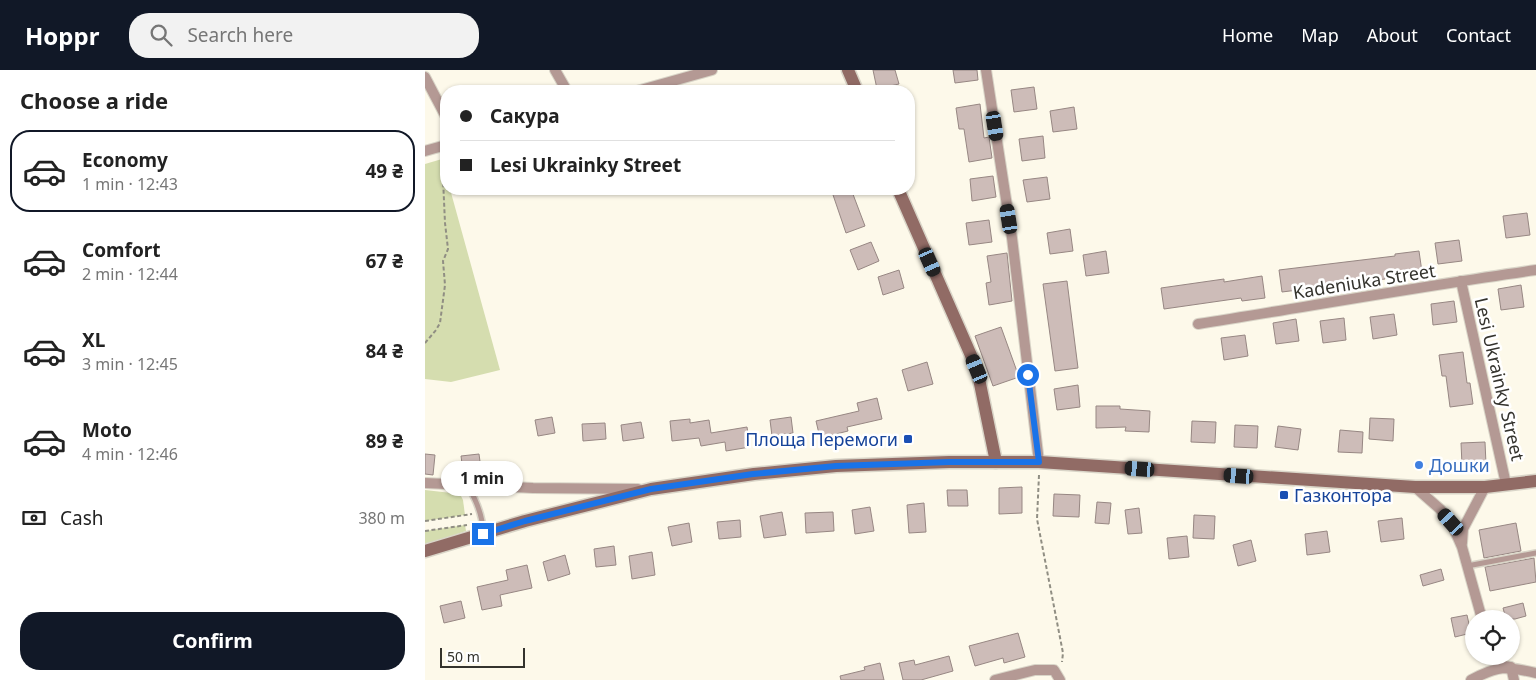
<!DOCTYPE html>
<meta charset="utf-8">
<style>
body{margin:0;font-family:"Noto Sans",sans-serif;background:#f2f2f2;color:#222;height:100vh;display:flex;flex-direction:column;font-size:19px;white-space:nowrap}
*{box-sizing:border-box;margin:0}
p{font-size:16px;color:#767676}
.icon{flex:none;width:28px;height:28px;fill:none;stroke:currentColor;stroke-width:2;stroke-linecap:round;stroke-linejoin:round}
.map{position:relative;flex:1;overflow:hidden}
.drawer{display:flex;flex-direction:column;background:#fff;width:425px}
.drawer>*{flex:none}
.hud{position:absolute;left:15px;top:15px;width:475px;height:110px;border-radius:20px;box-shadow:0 1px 4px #0004;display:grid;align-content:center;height:110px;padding:0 20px;background:#fff}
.controls{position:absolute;left:1040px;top:540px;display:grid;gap:10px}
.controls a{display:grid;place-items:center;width:55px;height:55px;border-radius:50%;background:#fff;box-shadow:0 1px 4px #0004;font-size:25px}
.scale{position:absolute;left:15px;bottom:12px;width:85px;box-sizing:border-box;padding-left:5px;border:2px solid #34332d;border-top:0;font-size:14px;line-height:18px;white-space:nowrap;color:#34332d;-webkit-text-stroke:4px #fff;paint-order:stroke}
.end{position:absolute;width:22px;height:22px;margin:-11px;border:6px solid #1a73e8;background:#fff;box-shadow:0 0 0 2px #fff}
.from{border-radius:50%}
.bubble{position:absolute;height:35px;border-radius:18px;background:#fff;box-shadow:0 1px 4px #0004;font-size:16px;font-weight:700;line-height:35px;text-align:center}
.car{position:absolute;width:15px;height:30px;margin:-15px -8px;border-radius:6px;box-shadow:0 0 4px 1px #0007;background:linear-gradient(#222 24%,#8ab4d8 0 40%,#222 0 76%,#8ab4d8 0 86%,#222 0)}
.hud b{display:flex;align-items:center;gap:18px;height:48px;font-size:19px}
.hud b+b{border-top:1px solid #e0e0e0}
.hud i{width:12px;height:12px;background:#222}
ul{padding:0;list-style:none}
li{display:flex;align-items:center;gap:15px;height:82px;margin:0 10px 8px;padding:0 10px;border:2px solid transparent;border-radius:20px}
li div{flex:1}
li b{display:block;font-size:19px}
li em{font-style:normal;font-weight:700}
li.on{border-color:#111827}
li>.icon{width:45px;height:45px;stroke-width:1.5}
h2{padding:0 20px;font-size:22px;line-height:60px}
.pay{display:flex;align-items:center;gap:12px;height:55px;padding:0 20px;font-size:19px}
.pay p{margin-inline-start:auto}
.cta{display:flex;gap:10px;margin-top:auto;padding:10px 20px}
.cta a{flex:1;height:58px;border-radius:20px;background:#111827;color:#fff;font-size:20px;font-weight:700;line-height:58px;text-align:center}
header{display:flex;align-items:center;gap:30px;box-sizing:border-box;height:70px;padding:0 25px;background:#111827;color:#fff}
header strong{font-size:24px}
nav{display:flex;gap:28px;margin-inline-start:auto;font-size:18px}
.search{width:350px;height:45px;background:#f2f2f2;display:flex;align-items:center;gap:12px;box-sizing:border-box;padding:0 18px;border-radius:20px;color:#767676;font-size:19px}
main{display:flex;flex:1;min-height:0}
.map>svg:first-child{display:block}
.green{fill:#d5ddaf}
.building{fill:#cdbcb8;stroke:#978783}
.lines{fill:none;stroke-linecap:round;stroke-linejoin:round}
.lane-casing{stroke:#d9d5c8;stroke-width:8}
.street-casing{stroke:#d9d5c8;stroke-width:12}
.secondary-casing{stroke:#d9d5c8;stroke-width:15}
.path{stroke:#908e83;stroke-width:2;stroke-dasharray:4 2.5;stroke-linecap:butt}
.lane{stroke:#b49994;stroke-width:5}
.street{stroke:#b49994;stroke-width:10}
.secondary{stroke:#916b65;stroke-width:12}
.route{stroke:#1a73e8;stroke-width:6}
.transit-dot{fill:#1a4fb4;stroke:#fff;stroke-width:2}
.shop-dot{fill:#3f7fe0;stroke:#fff;stroke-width:2}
.labels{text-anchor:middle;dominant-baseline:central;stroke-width:5;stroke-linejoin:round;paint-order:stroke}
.street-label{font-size:18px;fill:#34332d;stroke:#fff}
.transit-label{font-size:18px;fill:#164399;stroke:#fff;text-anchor:end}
.shop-label{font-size:18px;fill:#366cbe;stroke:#fff;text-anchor:start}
</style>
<header>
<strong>Hoppr</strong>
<div class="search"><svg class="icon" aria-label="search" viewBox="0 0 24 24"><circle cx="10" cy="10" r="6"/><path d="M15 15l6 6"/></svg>Search here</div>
<nav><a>Home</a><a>Map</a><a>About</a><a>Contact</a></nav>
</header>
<main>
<section class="drawer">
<h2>Choose a ride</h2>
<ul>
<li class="on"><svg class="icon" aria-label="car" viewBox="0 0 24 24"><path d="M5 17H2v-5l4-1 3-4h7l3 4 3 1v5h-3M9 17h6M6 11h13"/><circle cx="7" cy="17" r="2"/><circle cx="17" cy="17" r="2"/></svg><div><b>Economy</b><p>1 min · 12:43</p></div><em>49 ₴</em></li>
<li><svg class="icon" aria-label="car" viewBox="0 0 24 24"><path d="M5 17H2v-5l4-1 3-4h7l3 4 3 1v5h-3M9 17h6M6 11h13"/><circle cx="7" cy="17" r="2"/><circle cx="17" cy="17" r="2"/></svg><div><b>Comfort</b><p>2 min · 12:44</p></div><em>67 ₴</em></li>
<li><svg class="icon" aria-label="car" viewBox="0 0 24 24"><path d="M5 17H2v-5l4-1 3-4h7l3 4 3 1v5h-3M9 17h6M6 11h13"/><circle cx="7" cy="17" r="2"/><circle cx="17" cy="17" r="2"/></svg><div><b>XL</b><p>3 min · 12:45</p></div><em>84 ₴</em></li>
<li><svg class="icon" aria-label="car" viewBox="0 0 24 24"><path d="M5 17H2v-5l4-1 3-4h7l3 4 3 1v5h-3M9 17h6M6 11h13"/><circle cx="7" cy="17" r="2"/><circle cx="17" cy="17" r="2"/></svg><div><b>Moto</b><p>4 min · 12:46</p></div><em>89 ₴</em></li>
</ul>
<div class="pay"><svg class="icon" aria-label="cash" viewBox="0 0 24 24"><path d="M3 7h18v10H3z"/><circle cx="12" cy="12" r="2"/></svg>Cash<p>380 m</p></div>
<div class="cta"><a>Confirm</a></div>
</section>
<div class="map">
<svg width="1111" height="610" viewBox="0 0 1111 610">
<rect width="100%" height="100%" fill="#fdf9ea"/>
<g class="green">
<path d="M17 89 21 103V119H25L75 300 26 312 0 309V94Z"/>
<path d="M0 420 35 424 38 430 40 445 0 451Z"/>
<path d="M40 455 41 461 0 475V461Z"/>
</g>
<g class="building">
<path d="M448 0H470L474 14 452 19Z"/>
<path d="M528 0H552L553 10 530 13Z"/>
<path d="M609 17 612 39 589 42 586 20Z"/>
<path d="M555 34 559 68 564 67 567 88 544 92 539 59H534L531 38Z"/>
<path d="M649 37 652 59 628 62 625 41Z"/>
<path d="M618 66 620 88 597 91 594 69Z"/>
<path d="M568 106 571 127 547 131 545 109Z"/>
<path d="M622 107 625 129 602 132 598 110Z"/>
<path d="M406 119H426L440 156 421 163Z"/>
<path d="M1102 143 1105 165 1081 168 1078 146Z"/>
<path d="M564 150 567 172 544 175 541 153Z"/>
<path d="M645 159 648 181 625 184 622 163Z"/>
<path d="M1034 170 1037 191 1013 194 1010 173Z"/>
<path d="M446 172 454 191 433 200 425 180Z"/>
<path d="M681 181 684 203 661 206 658 185Z"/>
<path d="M994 181 997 202 960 207V209L857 222 854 200 970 186V184Z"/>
<path d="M582 183 587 231 564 235 561 213 566 212 562 186Z"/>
<path d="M474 200 479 218 458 225 453 207Z"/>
<path d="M837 206 840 228 817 231 816 228 739 239 736 218 799 209V212Z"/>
<path d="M642 211 653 298 630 301 618 214Z"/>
<path d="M1096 215 1099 237 1076 240 1073 219Z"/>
<path d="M1029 231 1032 252 1008 255 1006 234Z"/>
<path d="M969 244 972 265 948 269 945 247Z"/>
<path d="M919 248 921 270 898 273 895 251Z"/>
<path d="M871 249 874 271 851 274 848 253Z"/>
<path d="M576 257 594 307 568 316 550 266Z"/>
<path d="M820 265 823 286 799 290 796 268Z"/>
<path d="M1038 282 1042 313H1045L1048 334 1025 337 1021 306H1017L1014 285Z"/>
<path d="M502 292 508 314 483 321 477 300Z"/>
<path d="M653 315 655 337 632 340 629 319Z"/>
<path d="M452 328 457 349 422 357 423 361 395 368 391 351 434 341 432 333Z"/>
<path d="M671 336H695V339L725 341 724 362 700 361 701 357 671 358Z"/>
<path d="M127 347 130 363 113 366 110 350Z"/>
<path d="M366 347 368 363 347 366 345 350Z"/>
<path d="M945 348 969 349 968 371 944 369Z"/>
<path d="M265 349V353L284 350 286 363 322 357 325 377 301 381 300 372 276 376 274 368 247 371 245 351Z"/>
<path d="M767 351 791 352 790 373 766 372Z"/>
<path d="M216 352 219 368 198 371 196 355Z"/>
<path d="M180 353 181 369 158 371 157 354Z"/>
<path d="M810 355 833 356 832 378 809 377Z"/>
<path d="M853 356 876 359 873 380 850 377Z"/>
<path d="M915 360 938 362 937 383 913 382Z"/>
<path d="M1060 372 1061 394 1037 395 1036 373Z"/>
<path d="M0 384 10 385 8 405 0 404Z"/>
<path d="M54 384 56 399 38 401 36 386Z"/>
<path d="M597 417V443L574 444V418Z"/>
<path d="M522 420H542L543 436H523Z"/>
<path d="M629 424 655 425 654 447 628 446Z"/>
<path d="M672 432 686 433 684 454 670 453Z"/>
<path d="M499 433 501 462 484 463 482 435Z"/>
<path d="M445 437 449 461 430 464 427 440Z"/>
<path d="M714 438 717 463 703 464 700 440Z"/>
<path d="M357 442 361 465 339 468 335 446Z"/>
<path d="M408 442 409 461 381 463 380 443Z"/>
<path d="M769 445 790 446 789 469 768 468Z"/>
<path d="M977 448 979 469 956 472 953 451Z"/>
<path d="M315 450 316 467 294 469 292 452Z"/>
<path d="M264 453 267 472 247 476 243 457Z"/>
<path d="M1091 453 1096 481 1059 488 1054 460Z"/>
<path d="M902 461 905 482 882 485 880 464Z"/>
<path d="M762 466 764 487 744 489 742 468Z"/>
<path d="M826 470 831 491 813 496 808 475Z"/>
<path d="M189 476 191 495 171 497 169 479Z"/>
<path d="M227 482 230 505 207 509 204 486Z"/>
<path d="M140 485 145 504 123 511 118 492Z"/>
<path d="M1109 488 1111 512 1065 521 1060 497Z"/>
<path d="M102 495 107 518 75 525 77 536 57 540 52 517 83 510 81 500Z"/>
<path d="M1016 499 1019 510 998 516 995 505Z"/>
<path d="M36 531 40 548 19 553 15 536Z"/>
<path d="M1098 533 1101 546 1090 549H1081L1078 538Z"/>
<path d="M1042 545 1046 563 1030 567 1026 548Z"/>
<path d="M593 563 600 587 579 593 578 588 550 596 544 576Z"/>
<path d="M524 586 528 601 496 610H478L474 593 489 590 490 595Z"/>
<path d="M455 593 459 610H416L415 606 440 600 439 597Z"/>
</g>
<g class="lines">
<defs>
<g id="lane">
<path d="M43 416C51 430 58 446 58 462"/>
<path d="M1042 496 1111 483"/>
</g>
<g id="street">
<path d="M130 0 142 21"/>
<path d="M561 0 587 168 614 392"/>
<path d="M0 7 21 47"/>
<path d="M212 21 287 0"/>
<path d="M0 81 21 75"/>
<path d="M1036 211 1081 414"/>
<path d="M773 254C886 236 998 216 1111 200"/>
<path d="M0 413 108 418 213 419"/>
<path d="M990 417 1015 439 1026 452 1037 477 1057 549"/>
<path d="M1037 473 1038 459 1060 417"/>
<path d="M1071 586 1079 596 1085 597"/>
<path d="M1086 597 1089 610"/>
<path d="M570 610 610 600H629L635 610"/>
<path d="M1046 610C1074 595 1080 596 1111 603"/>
</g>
<g id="secondary">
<path d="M423 0 432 21"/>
<path d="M473 119 552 299 571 392"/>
<path d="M0 481 100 451 226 419 329 404 411 396 524 392H614L990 417H1060L1111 411"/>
</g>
</defs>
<use href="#lane" class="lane-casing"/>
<use href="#street" class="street-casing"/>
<use href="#secondary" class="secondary-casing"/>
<g class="path">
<path d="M0 273 11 260 15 253 20 215 18 191 23 179 20 153 17 86"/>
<path d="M614 405 612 449 638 583 637 592"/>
<path d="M0 451 47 444"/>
<path d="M0 461 42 455"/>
</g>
<use href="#lane" class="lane"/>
<use href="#street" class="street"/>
<use href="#secondary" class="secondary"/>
</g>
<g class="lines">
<path class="route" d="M58 464 100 451 226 419 328 404 411 396 524 392H614L603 305"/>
</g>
<g class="transit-dot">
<rect x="478" y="364" width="10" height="10" rx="2.5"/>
<rect x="854" y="420" width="10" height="10" rx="2.5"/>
</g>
<circle class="shop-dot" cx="994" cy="395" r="5"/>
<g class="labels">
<g class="street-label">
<text transform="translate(939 211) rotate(-9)">Kadeniuka Street</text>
<text transform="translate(1075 309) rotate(77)">Lesi Ukrainky Street</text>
</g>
<g class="transit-label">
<text x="473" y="369">Площа Перемоги</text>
<text x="869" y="425" text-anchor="start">Газконтора</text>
</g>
<g class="shop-label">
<text x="1004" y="395">Дошки</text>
</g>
</g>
</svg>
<div class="controls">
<a><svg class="icon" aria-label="locate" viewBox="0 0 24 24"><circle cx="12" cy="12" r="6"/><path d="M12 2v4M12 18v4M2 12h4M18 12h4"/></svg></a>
</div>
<div class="scale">50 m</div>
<i class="end from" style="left:603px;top:305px"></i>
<i class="end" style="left:58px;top:464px"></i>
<div class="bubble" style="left:16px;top:391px;width:82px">1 min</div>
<i class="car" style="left:570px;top:56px;rotate:171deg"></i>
<i class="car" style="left:584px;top:149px;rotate:351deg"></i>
<i class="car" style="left:505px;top:192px;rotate:156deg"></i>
<i class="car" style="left:552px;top:299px;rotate:337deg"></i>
<i class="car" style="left:715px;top:399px;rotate:274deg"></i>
<i class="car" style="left:814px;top:406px;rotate:274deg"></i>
<i class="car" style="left:1026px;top:452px;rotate:318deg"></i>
<div class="hud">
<b><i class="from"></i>Сакура</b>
<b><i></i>Lesi Ukrainky Street</b>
</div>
</div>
</main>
